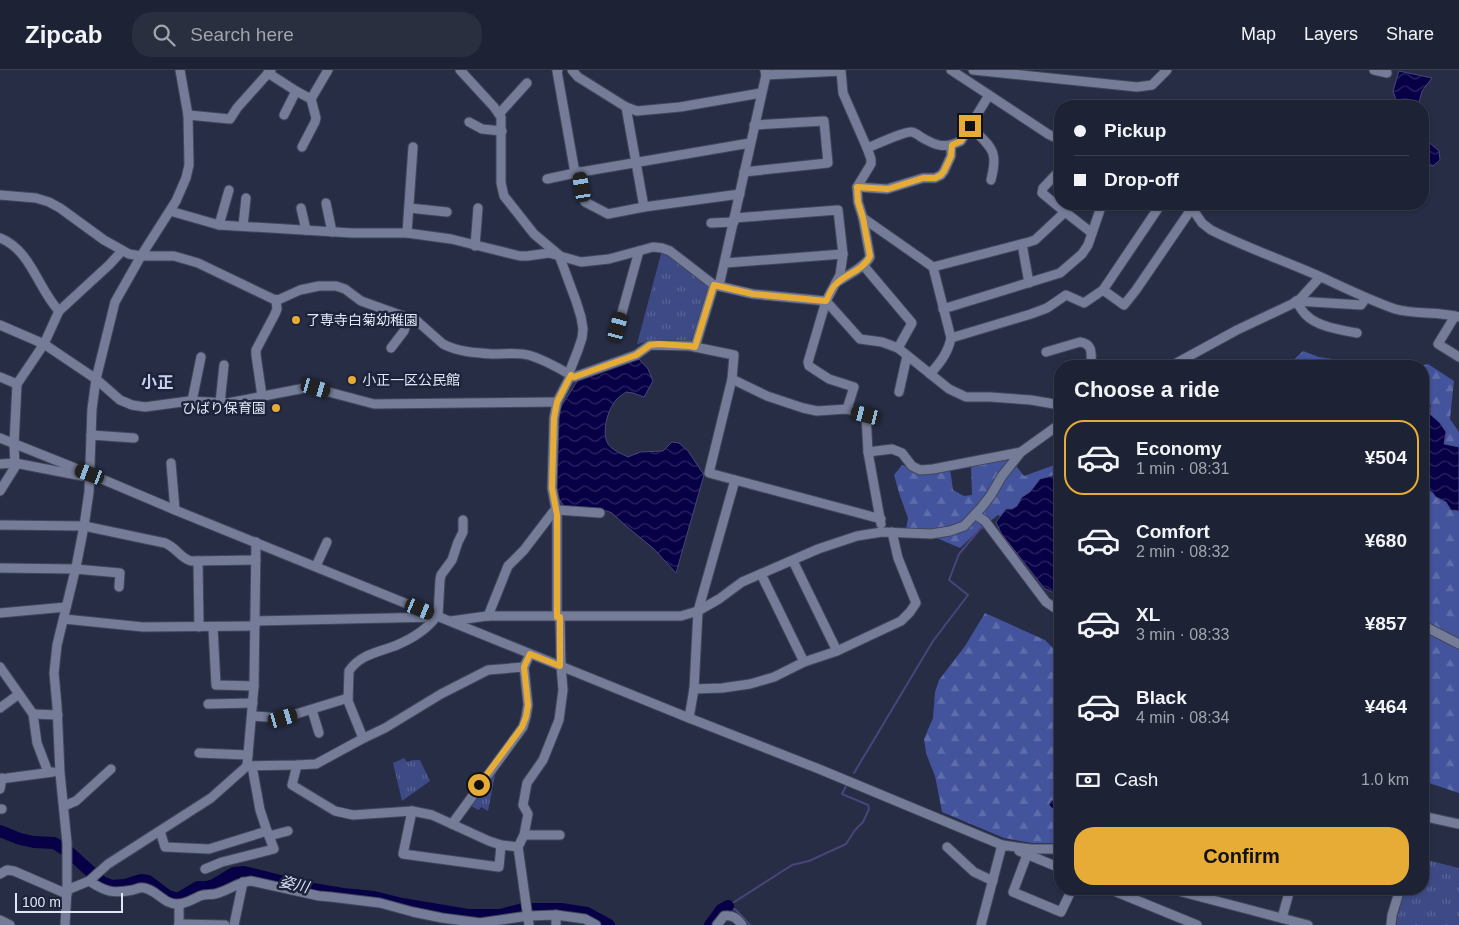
<!DOCTYPE html>
<meta charset="utf-8">
<style>
body{margin:0;font-family:Helvetica,"Noto Sans JP",sans-serif;background:#2a2f40;color:#f1f3f6;height:100vh;display:flex;flex-direction:column;font-size:19px;white-space:nowrap}
*{box-sizing:border-box;margin:0}
p{font-size:16px;color:#a0a4ac}
.icon{flex:none;width:28px;height:28px;fill:none;stroke:currentColor;stroke-width:2;stroke-linecap:round;stroke-linejoin:round}
.map{position:relative;flex:1;overflow:hidden}
.drawer{position:absolute;left:1054px;top:290px;width:375px;height:535px;display:flex;flex-direction:column;background:#1d2234;border-radius:20px;box-shadow:0 1px 4px #0004,0 0 0 1px #3b3f4f}
.drawer>*{flex:none}
.top-card{position:absolute;left:1054px;top:30px;width:375px;height:110px;border-radius:20px;box-shadow:0 1px 4px #0004,0 0 0 1px #3b3f4f;display:grid;align-content:center;height:110px;padding:0 20px;background:#1d2234}
.scale{position:absolute;left:15px;bottom:12px;width:108px;box-sizing:border-box;padding-left:5px;border:2px solid #e1e6f5;border-top:0;font-size:14px;line-height:18px;white-space:nowrap;color:#e1e6f5;-webkit-text-stroke:4px #1d233a;paint-order:stroke}
.end{position:absolute;width:22px;height:22px;margin:-11px;border:6px solid #e7ac36;background:#111;box-shadow:0 0 0 2px #111}
.from{border-radius:50%}
.car{position:absolute;width:15px;height:30px;margin:-15px -8px;border-radius:6px;box-shadow:0 0 4px 1px #0007;background:linear-gradient(#222 24%,#8ab4d8 0 40%,#222 0 76%,#8ab4d8 0 86%,#222 0)}
.top-card b{display:flex;align-items:center;gap:18px;height:48px;font-size:19px}
.top-card b+b{border-top:1px solid #3b3f4f}
.top-card i{width:12px;height:12px;background:#f1f3f6}
ul{padding:0;list-style:none}
li{display:flex;align-items:center;gap:15px;height:75px;margin:0 10px 8px;padding:0 10px;border:2px solid transparent;border-radius:20px}
li div{flex:1}
li b{display:block;font-size:19px}
li em{font-style:normal;font-weight:700}
li.active{border-color:#e7ac36}
li>.icon{width:45px;height:45px;stroke-width:1.5}
h2{padding:0 20px;font-size:22px;line-height:60px}
.pay{display:flex;align-items:center;gap:12px;height:55px;padding:0 20px;font-size:19px}
.pay p{margin-inline-start:auto}
.action{display:flex;gap:10px;margin-top:auto;padding:10px 20px}
.action a{flex:1;height:58px;border-radius:20px;background:#e7ac36;color:#111;font-size:20px;font-weight:700;line-height:58px;text-align:center}
header{display:flex;align-items:center;gap:30px;box-sizing:border-box;height:70px;padding:0 25px;background:#1d2234;border-bottom:1px solid #3b3f4f}
header strong{font-size:24px}
nav{display:flex;gap:28px;margin-inline-start:auto;font-size:18px}
.search{width:350px;height:45px;background:#2a2f40;display:flex;align-items:center;gap:12px;box-sizing:border-box;padding:0 18px;border-radius:20px;color:#a0a4ac;font-size:19px}
.map>svg:first-child{display:block}
.forest{fill:url(#forest-firs)}
.park{fill:url(#park-tufts)}
.water{fill:url(#water-waves);stroke:#49457a}
.lines{fill:none;stroke-linecap:round;stroke-linejoin:round}
.stream{stroke:#49457a;stroke-width:2}
.river{stroke:#080046;stroke-width:12}
.minor-casing{stroke:#42475b;stroke-width:11}
.minor{stroke:#747c98;stroke-width:9}
.route{stroke:#e7ac36;stroke-width:6}
.poi-dot{fill:#e7ac36;stroke:#1d233a;stroke-width:2}
.labels{text-anchor:middle;dominant-baseline:central;stroke-width:5;stroke-linejoin:round;paint-order:stroke}
.poi-label{font-size:14px;fill:#e1e6f5;stroke:#1d233a;text-anchor:start}
.water-label{font-size:15px;font-style:italic;fill:#dce3f8;stroke:#1d233a}
.quarter-label{font-size:16px;font-weight:bold;fill:#c7d0ee;stroke:#1d233a}
</style>
<header>
<strong>Zipcab</strong>
<div class="search"><svg class="icon" aria-label="search" viewBox="0 0 24 24"><circle cx="10" cy="10" r="6"/><path d="M15 15l6 6"/></svg>Search here</div>
<nav><a>Map</a><a>Layers</a><a>Share</a></nav>
</header>
<div class="map">
<svg width="1459" height="855" viewBox="0 0 1459 855">
<defs>
<pattern id="forest-firs" width="22" height="20" patternUnits="userSpaceOnUse" patternTransform="scale(1.25)"><rect width="22" height="20" fill="#43539c"/><path d="M5 1l3.5 6h-7zM16 11l3.5 6h-7z" fill="#5e6caa"/></pattern>
<pattern id="park-tufts" width="24" height="20" patternUnits="userSpaceOnUse" patternTransform="scale(1.25)"><rect width="24" height="20" fill="#3d4a85"/><path d="M3 7l-1-3M5 7V3M7 7l1-3M15 17l-1-3M17 17v-4M19 17l1-3" fill="none" stroke="#596497"/></pattern>
<pattern id="water-waves" width="16" height="10" patternUnits="userSpaceOnUse" patternTransform="scale(1.25)"><rect width="16" height="10" fill="#080046"/><path d="M0 5q4-4 8 0t8 0" fill="none" stroke="#2c2561"/></pattern>
</defs>
<rect width="100%" height="100%" fill="#272d45"/>
<g class="forest">
<path d="M1303 281 1319 287 1380 296H1287Z"/>
<path d="M1428 294 1454 311 1450 349 1459 362V723L1423 711 1422 296H1419Z"/>
<path d="M1009 387 1024 406 1060 393V475L998 445 980 459 960 478 918 460 906 459 908 448 900 426 894 405 902 395 919 402 950 398 953 420 964 426 972 425 971 394Z"/>
<path d="M985 543 1045 570 1060 585V773H1032L1004 768 942 742 935 706 926 683 924 669 933 648 935 622 939 610 965 576Z"/>
</g>
<g class="park">
<path d="M662 180 710 217 695 272 655 270 637 274Z"/>
<path d="M404 688 407 692 413 690H420L430 711 402 731 393 693Z"/>
<path d="M496 700 488 741 481 737 479 740 471 736Z"/>
<path d="M1423 789 1459 798V855H1397V849L1404 819H1422Z"/>
</g>
<g class="water">
<path d="M1399 1 1432 8 1422 21 1418 36H1398L1393 21Z"/>
<path d="M1422 55 1424 68 1439 81 1440 90 1433 96 1428 95 1423 91Z"/>
<path d="M639 289 648 299 653 311 644 327 633 323 626 322C624 324 619 326 617 329 608 338 601 362 608 374 612 380 622 384 628 387L640 382 663 381 672 372 679 373 688 381 704 405 676 503 654 479 625 455 612 443 607 441 566 439 559 429 554 407 558 344 562 335 578 310Z"/>
<path d="M1424 331 1431 335 1430 344 1440 353 1446 362 1444 374 1459 377V441L1451 440 1446 432 1436 427 1432 422 1423 419 1422 332Z"/>
<path d="M1060 404V526L1044 518 1001 463 996 452 1006 439H1012L1017 436 1022 427 1030 422 1040 409Z"/>
<path d="M1060 728V746L1049 735 1051 731Z"/>
</g>
<g class="lines">
<g class="stream">
<path d="M854 703 933 571 968 525 949 510 959 484 980 459 984 457"/>
<path d="M750 855 736 840 728 836 792 795 809 791 846 774 855 760 863 752 869 739 868 735 842 724 846 716"/>
</g>
<g class="river">
<path d="M0 761 20 769 34 772 54 773 70 783 102 812 112 816 125 815 141 810 148 811 168 826 178 829 198 817H207L214 815 234 803 244 802 313 819 343 824 374 827 402 834 468 845H500L523 839H561L587 843 609 855"/>
<path d="M710 855 721 840 728 836"/>
</g>
<defs>
<g id="minor">
<path d="M460 0 494 37 501 47V113L504 126 534 164 559 185 576 231 581 247 583 259 582 268 578 280 569 303"/>
<path d="M558 0 557 1 575 103 750 73"/>
<path d="M572 0 578 7 626 37 637 41 680 37 761 23"/>
<path d="M951 0 1048 64 1060 70"/>
<path d="M973 0 1137 17 1152 15 1167 0"/>
<path d="M1374 0 1387 3"/>
<path d="M268 3 296 21 284 45"/>
<path d="M766 5 841 1 843 23 867 78 871 89V94L857 117 858 132 863 148 933 197 951 268C948 283 940 293 930 304"/>
<path d="M296 21 311 29 316 48 315 52 302 77"/>
<path d="M311 29 328 0"/>
<path d="M626 37 644 137"/>
<path d="M499 44 527 13"/>
<path d="M188 45 230 49 237 38 271 0"/>
<path d="M469 52 482 59 502 61"/>
<path d="M970 56C991 78 999 79 991 110"/>
<path d="M867 78C875 75 905 61 911 62 915 62 918 65 921 67 936 76 945 79 961 71L989 25"/>
<path d="M580 102 585 132 608 144 644 137 740 124"/>
<path d="M744 102 828 93 824 51 754 55"/>
<path d="M547 109 575 103"/>
<path d="M857 117 887 119 923 108H935L941 105 944 101 951 86V75"/>
<path d="M0 125 36 128 49 132 60 138 104 170 129 184 141 186H174L198 193 273 229 278 230 300 220 319 216H336L345 219 361 231 417 251 443 274C458 282 477 283 493 284 505 284 517 282 528 285 544 289 560 299 574 307L636 285 650 275 690 276 734 285 732 309 709 403 881 449"/>
<path d="M326 133 332 162"/>
<path d="M1189 134 1202 153 1211 160C1247 178 1285 191 1321 207 1345 218 1369 230 1395 239 1416 245 1438 241 1459 247"/>
<path d="M301 138 306 160"/>
<path d="M409 138 447 142"/>
<path d="M170 141 219 155 352 163H407L451 169 520 186H527L549 183 581 192 609 189 653 177 662 178 670 181 714 215"/>
<path d="M1065 142 1092 163"/>
<path d="M734 148 838 140 843 184 840 205 826 231 808 292 809 296 829 309 854 317 847 339"/>
<path d="M711 153 734 152"/>
<path d="M219 155 229 120"/>
<path d="M243 156 246 128"/>
<path d="M407 163 413 77"/>
<path d="M0 168C31 180 38 219 59 241"/>
<path d="M1022 174 1029 213"/>
<path d="M475 176 478 138"/>
<path d="M725 193 843 184"/>
<path d="M863 195 912 253 898 278"/>
<path d="M933 197 1029 172 1035 170 1065 142 1042 123 1043 118 1060 100"/>
<path d="M836 213C847 205 864 198 870 187L863 148"/>
<path d="M719 216 766 5 765 1"/>
<path d="M1103 220 1124 235 1136 220 1192 138"/>
<path d="M1296 231 1361 235 1366 228"/>
<path d="M1296 231C1299 236 1302 241 1306 245 1318 257 1341 260 1357 263"/>
<path d="M943 239 1060 203 1082 184 1088 175 1102 134"/>
<path d="M1455 246 1438 274 1459 287"/>
<path d="M0 255 44 274 96 309 120 330 132 335 145 337 189 331 228 333 310 317 374 334 557 332"/>
<path d="M618 257 639 181"/>
<path d="M951 268 1031 244 1047 238 1066 225 1084 233 1103 220 1161 134"/>
<path d="M695 277 714 215 753 224 826 231 860 269 882 272 898 278 949 319 966 327H990L1031 330 1060 335"/>
<path d="M391 278 404 261 408 248"/>
<path d="M1046 282 1080 272C1094 274 1091 285 1091 296"/>
<path d="M1171 296 1237 260 1292 234 1299 230 1320 207"/>
<path d="M0 307 17 314"/>
<path d="M732 309 767 326 803 338 817 341 847 339 866 345 868 382 881 454"/>
<path d="M899 322 907 286"/>
<path d="M262 326 256 285V280L275 244 277 239 276 230"/>
<path d="M192 331 201 287"/>
<path d="M220 333 224 295"/>
<path d="M91 365 134 368"/>
<path d="M0 368 90 404 175 440 689 648 819 699 1002 775 1031 779H1060"/>
<path d="M868 382 892 379 902 383 912 396 920 400 933 399 1021 382"/>
<path d="M171 393 175 440"/>
<path d="M0 394 15 393 82 406 87 404"/>
<path d="M0 421 15 397 14 374 17 314 44 274 59 241 109 195 122 181"/>
<path d="M976 445 985 451 1046 532 1055 538 1060 539"/>
<path d="M0 455 84 456 165 473C177 478 180 488 191 491L256 490"/>
<path d="M198 491 199 557"/>
<path d="M793 491 837 581"/>
<path d="M316 496 327 472"/>
<path d="M0 498 75 499 120 503 119 517"/>
<path d="M761 504 804 592"/>
<path d="M0 543 66 537"/>
<path d="M488 546 508 496 524 480 553 442 557 440 600 443"/>
<path d="M557 547V445L552 418 554 348 557 332 571 305"/>
<path d="M64 549 143 557 255 556"/>
<path d="M255 551 436 547 438 546 440 510 441 505 452 490 458 472 463 462V450"/>
<path d="M451 551 487 546H681L698 541 719 529 742 512 818 479 857 466 882 462 931 464 950 461 964 456 981 438 991 425 1002 406 1021 382 1060 354"/>
<path d="M1422 555 1459 574"/>
<path d="M213 558 216 615 254 616"/>
<path d="M0 597 33 644 37 673 48 702"/>
<path d="M694 619 722 618 750 614 774 607 804 592 837 581 901 551 910 542 916 533 898 488 892 462"/>
<path d="M208 634 253 633"/>
<path d="M0 638 19 624"/>
<path d="M312 640 319 663"/>
<path d="M33 644 58 645"/>
<path d="M252 646 283 648 348 628"/>
<path d="M689 648 694 619 698 541 735 410"/>
<path d="M363 668 348 631 349 601C360 584 380 582 397 575 411 569 427 559 436 547"/>
<path d="M199 683 248 685"/>
<path d="M297 695 292 715 335 741 353 745 412 741 432 745 489 771 501 775 518 777"/>
<path d="M247 696 254 616 256 472"/>
<path d="M0 709 53 702"/>
<path d="M0 719 2 708"/>
<path d="M64 736 76 731 111 699"/>
<path d="M0 739H2"/>
<path d="M412 741 403 784 499 797 501 775"/>
<path d="M1422 746 1459 754"/>
<path d="M452 754 523 657 526 647 528 635 524 597 530 584"/>
<path d="M160 761 165 777 209 779 267 761 260 740 252 696"/>
<path d="M524 765H560"/>
<path d="M269 766 288 761"/>
<path d="M947 777 974 802 993 811"/>
<path d="M1019 781 1060 798"/>
<path d="M1027 785 1013 822 1061 842 1072 819"/>
<path d="M205 799 222 792 274 779 267 761"/>
<path d="M0 804 7 800 14 801 67 824"/>
<path d="M89 811C106 822 113 824 133 820 137 819 140 817 144 818 157 820 164 835 178 834 186 834 193 829 200 826 205 824 210 825 215 824 228 821 238 812 251 811L319 826 331 827 380 833 413 842 442 848 480 853 528 846 556 845 585 849 596 855"/>
<path d="M1109 819 1197 855"/>
<path d="M1175 819 1182 822 1308 855"/>
<path d="M67 820 89 811 108 794 211 728 247 696 297 695 316 694 362 669 385 658 441 624 488 600 524 597"/>
<path d="M179 834V854"/>
<path d="M556 845V855"/>
<path d="M1282 848 1290 819"/>
<path d="M0 850 10 855"/>
<path d="M65 855 67 820V773L60 703 57 636 54 603 57 575 76 497 84 456 89 422 92 339 96 309 115 232 141 186 176 131 186 108 189 95 188 45 180 0"/>
<path d="M179 855V854L225 855"/>
<path d="M234 855 243 812"/>
<path d="M529 855 518 777 524 765 528 744 523 735 527 713 543 690 559 650 563 620 561 596 560 547"/>
<path d="M717 855 724 846C733 845 737 848 742 855"/>
<path d="M981 855 1002 775 1007 776"/>
<path d="M1391 855 1392 845 1400 819"/>
</g>
</defs>
<use href="#minor" class="minor-casing"/>
<use href="#minor" class="minor"/>
</g>
<g class="lines">
<path class="route" d="M479 715 522 657 526 647 528 635 524 597 530 584 560 596V547H557V445L552 418 554 348 557 332 571 305 574 307 636 285 650 275 658 274 690 276 695 277 714 215 753 224 826 231C829 226 831 218 836 214 845 204 864 200 870 186L863 148 858 132 857 117 888 119 923 108H935L941 105 944 101 951 86 952 75 961 71 970 56"/>
</g>
<g class="poi-dot">
<circle cx="296" cy="250" r="5"/>
<circle cx="352" cy="310" r="5"/>
<circle cx="276" cy="338" r="5"/>
</g>
<g class="labels">
<g class="poi-label">
<text x="306" y="250">了専寺白菊幼稚園</text>
<text x="362" y="310">小正一区公民館</text>
<text x="266" y="338" text-anchor="end">ひばり保育園</text>
</g>
<g class="water-label">
<text transform="translate(294 814) rotate(13)">姿川</text>
</g>
<g class="quarter-label">
<text x="157" y="312">小正</text>
</g>
</g>
</svg>
<div class="scale">100 m</div>
<i class="end from" style="left:479px;top:715px"></i>
<i class="end" style="left:970px;top:56px"></i>
<i class="car" style="left:582px;top:117px;rotate:350deg"></i>
<i class="car" style="left:618px;top:257px;rotate:15deg"></i>
<i class="car" style="left:316px;top:318px;rotate:106deg"></i>
<i class="car" style="left:866px;top:345px;rotate:284deg"></i>
<i class="car" style="left:90px;top:404px;rotate:291deg"></i>
<i class="car" style="left:420px;top:539px;rotate:112deg"></i>
<i class="car" style="left:283px;top:648px;rotate:74deg"></i>
<div class="top-card">
<b><i class="from"></i>Pickup</b>
<b><i></i>Drop-off</b>
</div>
<section class="drawer">
<h2>Choose a ride</h2>
<ul>
<li class="active"><svg class="icon" aria-label="car" viewBox="0 0 24 24"><path d="M5 17H2v-5l4-1 3-4h7l3 4 3 1v5h-3M9 17h6M6 11h13"/><circle cx="7" cy="17" r="2"/><circle cx="17" cy="17" r="2"/></svg><div><b>Economy</b><p>1 min · 08:31</p></div><em>¥504</em></li>
<li><svg class="icon" aria-label="car" viewBox="0 0 24 24"><path d="M5 17H2v-5l4-1 3-4h7l3 4 3 1v5h-3M9 17h6M6 11h13"/><circle cx="7" cy="17" r="2"/><circle cx="17" cy="17" r="2"/></svg><div><b>Comfort</b><p>2 min · 08:32</p></div><em>¥680</em></li>
<li><svg class="icon" aria-label="car" viewBox="0 0 24 24"><path d="M5 17H2v-5l4-1 3-4h7l3 4 3 1v5h-3M9 17h6M6 11h13"/><circle cx="7" cy="17" r="2"/><circle cx="17" cy="17" r="2"/></svg><div><b>XL</b><p>3 min · 08:33</p></div><em>¥857</em></li>
<li><svg class="icon" aria-label="car" viewBox="0 0 24 24"><path d="M5 17H2v-5l4-1 3-4h7l3 4 3 1v5h-3M9 17h6M6 11h13"/><circle cx="7" cy="17" r="2"/><circle cx="17" cy="17" r="2"/></svg><div><b>Black</b><p>4 min · 08:34</p></div><em>¥464</em></li>
</ul>
<div class="pay"><svg class="icon" aria-label="cash" viewBox="0 0 24 24"><path d="M3 7h18v10H3z"/><circle cx="12" cy="12" r="2"/></svg>Cash<p>1.0 km</p></div>
<div class="action"><a>Confirm</a></div>
</section>
</div>
